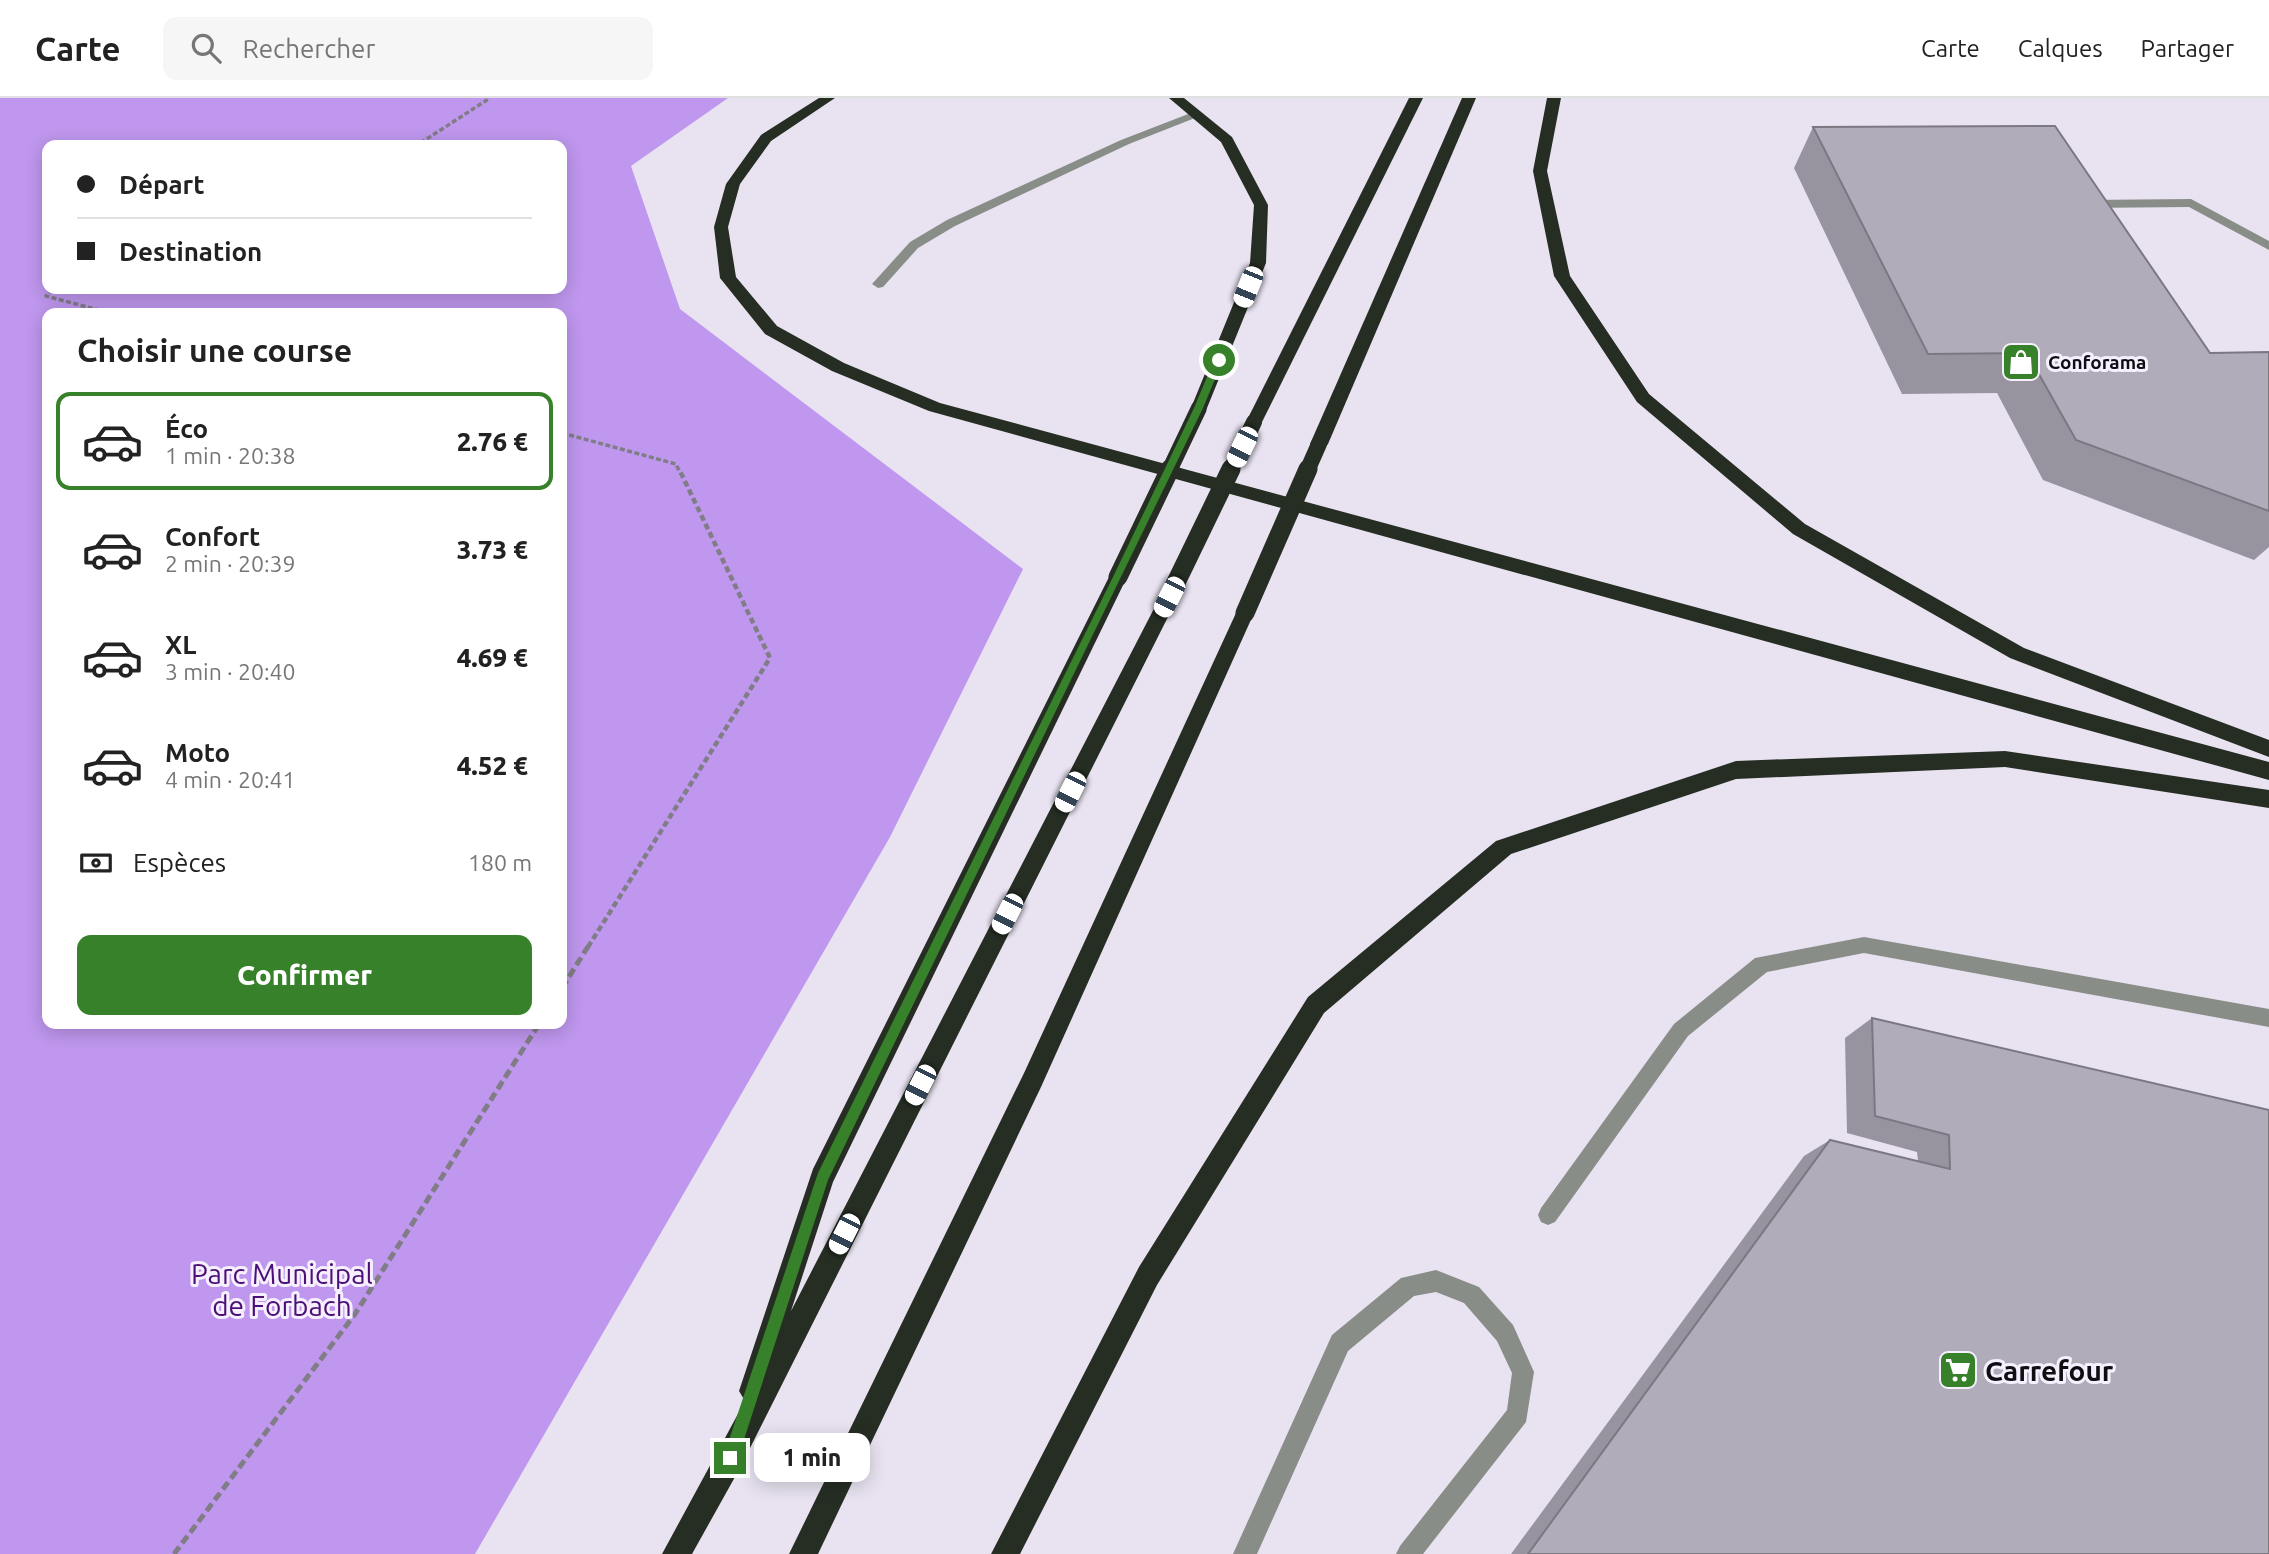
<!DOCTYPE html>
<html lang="fr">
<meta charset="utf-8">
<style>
body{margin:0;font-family:Ubuntu,sans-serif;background:#f6f6f6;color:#222;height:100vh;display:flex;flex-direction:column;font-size:26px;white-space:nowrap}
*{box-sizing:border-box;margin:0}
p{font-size:23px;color:#767676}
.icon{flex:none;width:38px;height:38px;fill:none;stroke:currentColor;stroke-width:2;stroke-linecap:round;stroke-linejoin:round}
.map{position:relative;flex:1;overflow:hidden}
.sheet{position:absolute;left:42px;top:210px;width:525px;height:721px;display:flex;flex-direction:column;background:#fff;border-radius:14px;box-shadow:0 4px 18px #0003}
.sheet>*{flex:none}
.banner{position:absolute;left:42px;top:42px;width:525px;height:154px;border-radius:14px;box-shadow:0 4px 18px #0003;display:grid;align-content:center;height:154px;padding:0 35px;background:#fff}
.end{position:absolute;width:32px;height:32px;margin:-16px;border:9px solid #368129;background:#fff;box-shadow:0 0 0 4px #fff}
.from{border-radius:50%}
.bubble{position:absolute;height:49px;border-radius:14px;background:#fff;box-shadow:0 4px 18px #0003;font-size:23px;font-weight:800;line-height:49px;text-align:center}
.car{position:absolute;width:21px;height:42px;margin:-21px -10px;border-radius:9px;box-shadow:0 0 5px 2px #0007;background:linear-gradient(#fff 24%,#345 0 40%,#fff 0 76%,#345 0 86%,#fff 0)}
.banner b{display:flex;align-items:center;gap:24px;height:66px;font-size:26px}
.banner b+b{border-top:2px solid #e0e0e0}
.banner i{width:18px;height:18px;background:#222}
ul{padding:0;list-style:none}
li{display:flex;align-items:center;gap:21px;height:98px;margin:0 14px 10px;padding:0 21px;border:4px solid transparent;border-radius:14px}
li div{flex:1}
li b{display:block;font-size:26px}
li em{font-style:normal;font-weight:800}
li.on{border-color:#368129}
li>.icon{width:63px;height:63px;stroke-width:1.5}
h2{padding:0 35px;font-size:32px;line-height:84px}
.pay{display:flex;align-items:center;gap:18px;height:77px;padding:0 35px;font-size:26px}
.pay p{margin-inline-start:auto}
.primary-button{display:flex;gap:14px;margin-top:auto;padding:14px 35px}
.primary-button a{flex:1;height:80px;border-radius:14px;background:#368129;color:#fff;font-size:28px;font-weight:800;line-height:80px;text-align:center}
header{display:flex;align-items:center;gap:42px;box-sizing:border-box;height:98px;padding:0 35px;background:#fff;border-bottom:2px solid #e0e0e0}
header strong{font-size:33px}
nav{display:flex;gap:38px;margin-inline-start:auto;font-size:24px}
.search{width:490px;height:63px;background:#f6f6f6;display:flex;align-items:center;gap:18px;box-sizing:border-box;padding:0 24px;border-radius:14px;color:#767676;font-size:26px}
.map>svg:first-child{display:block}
.forest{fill:#bf97ee;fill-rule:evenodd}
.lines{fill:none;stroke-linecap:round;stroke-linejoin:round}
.path-far2{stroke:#817d86;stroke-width:3.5;stroke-dasharray:5 2.5;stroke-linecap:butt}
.path-far1{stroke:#817d86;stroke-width:4.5;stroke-dasharray:6 3.5;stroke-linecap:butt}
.path{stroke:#817d86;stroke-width:5;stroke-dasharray:9 4.5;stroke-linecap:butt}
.service{fill:#898d88;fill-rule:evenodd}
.motorway{fill:#262e24;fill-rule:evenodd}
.motorway-bridge-far1{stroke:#262e24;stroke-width:16}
.motorway-bridge{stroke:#262e24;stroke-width:19}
.wall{fill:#98949f}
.building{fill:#b1acb9;stroke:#7c7882;stroke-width:2}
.route{fill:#368129}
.labels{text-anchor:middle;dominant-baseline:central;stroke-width:6;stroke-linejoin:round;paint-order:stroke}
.far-poi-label{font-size:19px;font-weight:bold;fill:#100e12;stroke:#f6f0fe;text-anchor:start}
.near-park-label{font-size:28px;fill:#4b0f77;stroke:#f6f0fe}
.near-poi-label{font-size:28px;font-weight:bold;fill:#100e12;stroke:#f6f0fe;text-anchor:start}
</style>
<header>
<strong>Carte</strong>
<div class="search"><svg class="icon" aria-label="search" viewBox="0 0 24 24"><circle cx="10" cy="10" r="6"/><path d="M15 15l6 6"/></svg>Rechercher</div>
<nav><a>Carte</a><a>Calques</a><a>Partager</a></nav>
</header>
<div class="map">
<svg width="2269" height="1456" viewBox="0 0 2269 1456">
<rect width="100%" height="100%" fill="#e9e3f1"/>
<path class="forest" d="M0 0H728L631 68 680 211 1023 471 890 739 475 1456H0ZM47 47H562V191H47ZM47 215H562V926H47Z"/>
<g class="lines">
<g class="path-far2">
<path d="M398 47 422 44 490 0"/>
<path d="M52 191 46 198 110 215"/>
<path d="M562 335 676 366 679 373"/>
</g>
<path class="path-far1" d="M588 849 770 560 679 371"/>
<g class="path">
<path d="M562 890 589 847"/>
<path d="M174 1456 355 1216 539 926"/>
</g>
<g class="service">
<path d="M1196 13 1202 16 1200 18 1129 46 955 128 918 150 883 189 878 190 872 186 910 144 947 122 1121 42Z"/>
<path d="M2191 101 2269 143V152L2189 109 2084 110 2078 106 2084 102Z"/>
<path d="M1864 839 2269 911V929L1864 855 1767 874 1688 938 1555 1124 1548 1127 1541 1124 1538 1117 1541 1110 1674 926 1755 860Z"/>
<path d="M1436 1172 1479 1189 1513 1227 1534 1274 1526 1324 1423 1456H1396L1400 1448 1507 1312 1512 1275 1497 1243 1464 1205 1436 1194 1414 1198 1348 1253 1257 1456H1233L1332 1237 1401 1180Z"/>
</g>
<g class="motorway">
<path d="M819 0H835L771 43 740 86 728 129 736 179 777 228 844 265 940 305 2269 664V682L929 313 832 273 765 236 720 180 714 129 726 86 761 37Z"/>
<path d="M1169 0H1184L1232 39 1268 107 1266 165 1207 310 1199 316 1191 310 1250 165 1254 107 1221 44Z"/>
<path d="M1409 0H1423L1262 324 1260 328H1248L1246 324Z"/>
<path d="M1462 0H1476L1328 346 1325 350H1313L1310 346Z"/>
<path d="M1547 0H1561L1547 73 1570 178 1649 296 1805 426 2024 550 2269 642V659L2010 560 1793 436 1637 304 1554 178 1533 73Z"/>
<path d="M1118 472 1125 474 1127 479 833 1084 791 1213 1160 499 1162 494H1176L1178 499 740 1370 692 1456H662L745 1303 739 1293 813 1071 1109 479 1111 474Z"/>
<path d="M1245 508 1252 510 1254 515 1041 989 818 1456H789L1025 973 1236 515 1238 510Z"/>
<path d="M2005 653 2269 692V710L2005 669 1736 681 1511 756 1324 915 1157 1187 1020 1456H991L1139 1169 1308 899 1496 743 1736 663Z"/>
</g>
<g class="motorway-bridge-far1">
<path d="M1169 373 1199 310"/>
<path d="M1230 373 1254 324"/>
<path d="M1307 373 1319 346"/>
</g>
<g class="motorway-bridge">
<path d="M1118 479 1170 371"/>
<path d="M1169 499 1231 371"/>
<path d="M1245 515 1308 371"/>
</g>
</g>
<g class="wall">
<path d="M1813 29 2210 255 2269 254V449L2254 462 2043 382 1997 295 1902 296 1794 70Z"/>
<path d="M1872 920 2269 1456H1511L1804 1058 1830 1042 1918 1063 1917 1054 1847 1035 1845 940Z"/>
</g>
<g class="building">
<path d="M2055 28 2210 255 2269 254V413L2076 342 2027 255 1928 256 1813 29Z"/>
<path d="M1872 920 2269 1012V1456H1528L1830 1042 1950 1071 1949 1037 1875 1018Z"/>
</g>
<path class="route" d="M1219 259 1223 262 1203 310 828 1082 738 1360 735 1365 730 1367 725 1365 723 1360 818 1075 1113 479 1194 310 1214 262Z"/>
<defs>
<symbol id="shop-square" viewBox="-11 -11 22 22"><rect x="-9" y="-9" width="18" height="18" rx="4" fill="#368129" stroke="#f6f0fe"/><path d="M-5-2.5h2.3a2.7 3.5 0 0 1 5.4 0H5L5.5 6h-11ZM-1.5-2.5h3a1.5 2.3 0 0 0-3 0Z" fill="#fff"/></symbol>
<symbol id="supermarket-square" viewBox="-11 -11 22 22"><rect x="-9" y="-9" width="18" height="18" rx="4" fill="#368129" stroke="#f6f0fe"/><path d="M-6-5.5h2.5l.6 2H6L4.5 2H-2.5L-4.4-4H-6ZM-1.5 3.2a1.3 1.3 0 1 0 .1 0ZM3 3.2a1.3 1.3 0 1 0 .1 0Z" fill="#fff"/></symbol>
</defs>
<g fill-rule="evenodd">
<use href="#shop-square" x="1999" y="242" width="44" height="44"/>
<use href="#supermarket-square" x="1936" y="1250" width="44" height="44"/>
</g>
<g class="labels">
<g class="far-poi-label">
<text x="2048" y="264">Conforama</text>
</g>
<g class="near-park-label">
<text x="282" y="1175">Parc Municipal<tspan x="282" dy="32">de Forbach</tspan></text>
</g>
<g class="near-poi-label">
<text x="1985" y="1272">Carrefour</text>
</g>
</g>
</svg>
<i class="end from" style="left:1219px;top:262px"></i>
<i class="end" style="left:730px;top:1360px"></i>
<div class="bubble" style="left:754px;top:1335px;width:116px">1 min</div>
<i class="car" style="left:1248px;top:189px;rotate:202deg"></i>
<i class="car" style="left:1242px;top:349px;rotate:206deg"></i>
<i class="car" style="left:1169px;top:499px;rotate:207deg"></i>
<i class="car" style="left:1070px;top:694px;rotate:207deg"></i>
<i class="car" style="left:1007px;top:816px;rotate:207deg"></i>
<i class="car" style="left:920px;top:987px;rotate:207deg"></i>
<i class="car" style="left:844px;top:1136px;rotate:207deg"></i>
<div class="banner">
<b><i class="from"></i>Départ</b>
<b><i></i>Destination</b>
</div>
<section class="sheet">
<h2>Choisir une course</h2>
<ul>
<li class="on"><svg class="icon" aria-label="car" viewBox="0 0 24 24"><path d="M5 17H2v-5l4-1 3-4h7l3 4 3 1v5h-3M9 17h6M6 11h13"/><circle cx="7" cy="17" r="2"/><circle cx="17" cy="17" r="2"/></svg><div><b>Éco</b><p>1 min · 20:38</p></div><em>2.76 €</em></li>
<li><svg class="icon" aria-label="car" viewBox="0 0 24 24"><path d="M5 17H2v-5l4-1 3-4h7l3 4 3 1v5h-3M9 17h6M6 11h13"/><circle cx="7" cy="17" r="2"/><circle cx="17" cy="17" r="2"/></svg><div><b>Confort</b><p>2 min · 20:39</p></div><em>3.73 €</em></li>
<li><svg class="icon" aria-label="car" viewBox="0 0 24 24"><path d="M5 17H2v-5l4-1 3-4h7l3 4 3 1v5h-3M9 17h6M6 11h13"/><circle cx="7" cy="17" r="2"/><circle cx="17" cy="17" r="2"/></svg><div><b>XL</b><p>3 min · 20:40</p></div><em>4.69 €</em></li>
<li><svg class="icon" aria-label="car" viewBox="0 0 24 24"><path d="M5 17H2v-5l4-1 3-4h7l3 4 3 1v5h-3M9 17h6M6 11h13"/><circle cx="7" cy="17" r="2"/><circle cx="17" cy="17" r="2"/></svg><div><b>Moto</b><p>4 min · 20:41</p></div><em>4.52 €</em></li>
</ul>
<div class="pay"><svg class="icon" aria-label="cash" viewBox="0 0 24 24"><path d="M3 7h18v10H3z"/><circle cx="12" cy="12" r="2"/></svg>Espèces<p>180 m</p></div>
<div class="primary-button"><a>Confirmer</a></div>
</section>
</div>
